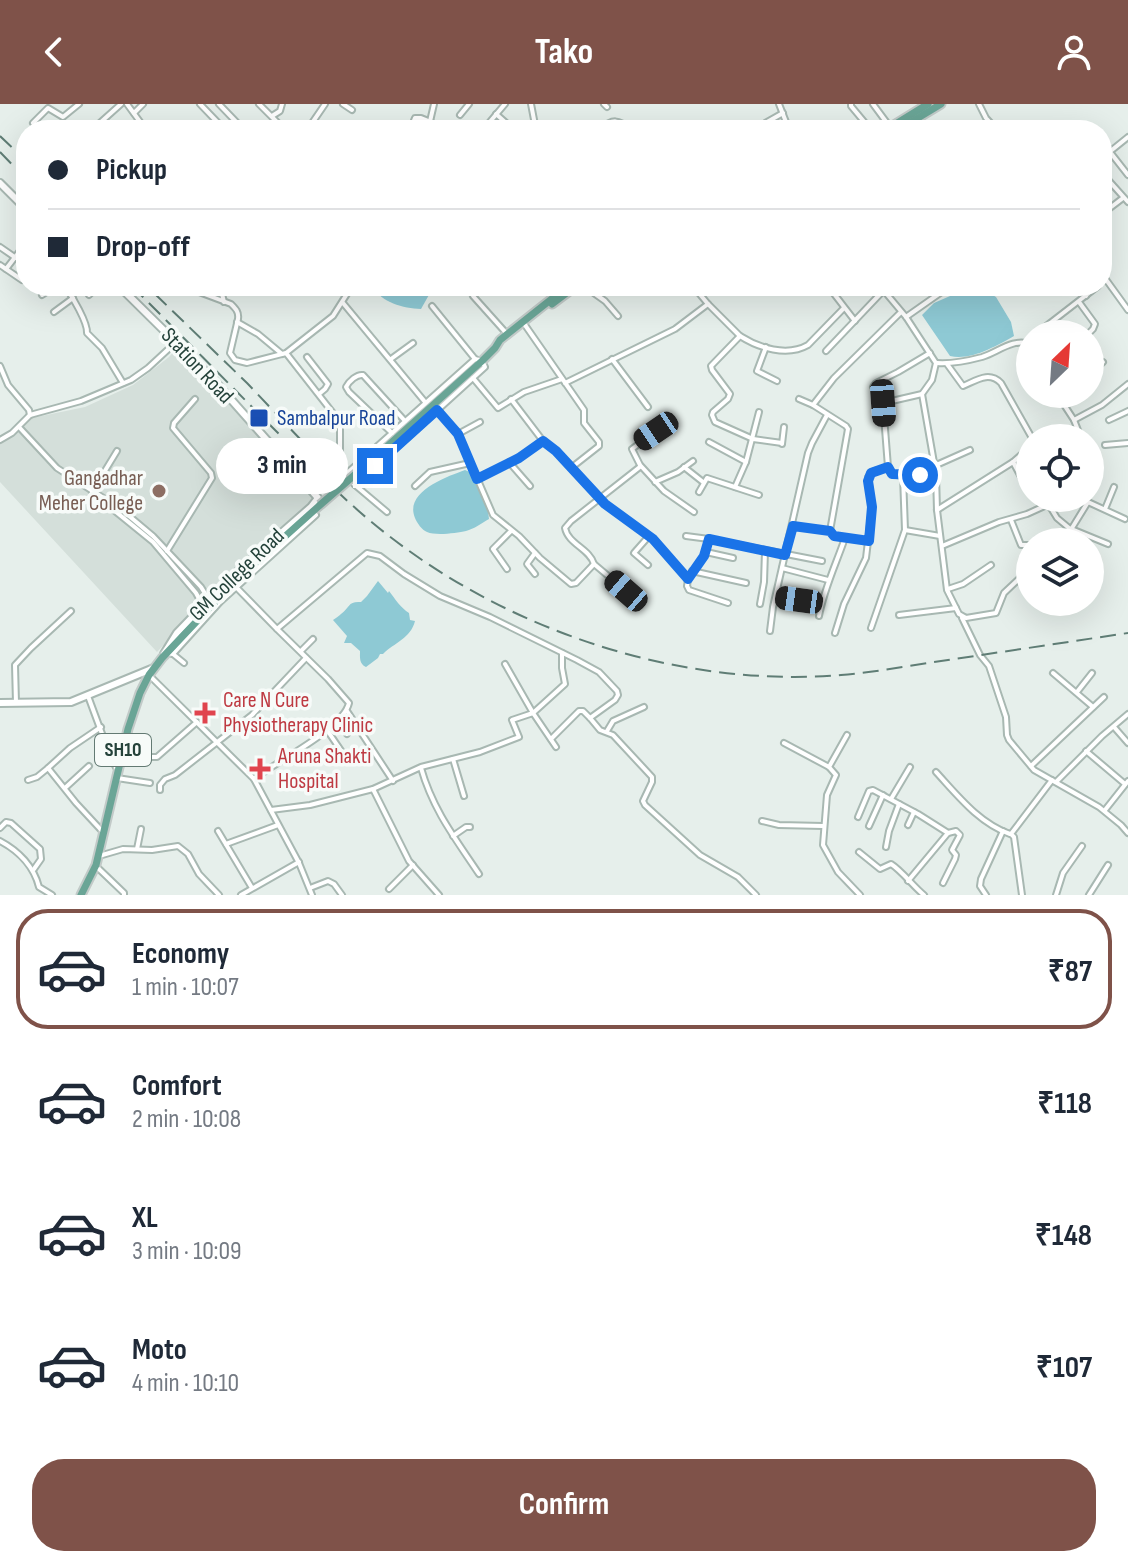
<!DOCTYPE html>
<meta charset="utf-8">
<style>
body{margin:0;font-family:"Sofia Sans Condensed",sans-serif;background:#f6f6f7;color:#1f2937;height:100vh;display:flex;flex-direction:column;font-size:30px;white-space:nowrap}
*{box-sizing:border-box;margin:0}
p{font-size:26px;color:#747a83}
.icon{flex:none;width:44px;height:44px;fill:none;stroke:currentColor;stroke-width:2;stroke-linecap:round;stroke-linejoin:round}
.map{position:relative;height:791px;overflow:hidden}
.panel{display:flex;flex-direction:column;background:#fff;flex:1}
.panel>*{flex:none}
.guide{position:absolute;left:16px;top:16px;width:1096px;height:176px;border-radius:32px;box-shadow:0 8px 32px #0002;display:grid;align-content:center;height:176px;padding:0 32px;background:#fff}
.needle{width:52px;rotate:25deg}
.tools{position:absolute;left:1016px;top:216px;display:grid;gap:16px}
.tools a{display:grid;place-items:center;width:88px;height:88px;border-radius:50%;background:#fff;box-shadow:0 8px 32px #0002;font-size:40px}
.end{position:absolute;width:36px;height:36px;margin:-18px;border:10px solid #1a73e8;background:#fff;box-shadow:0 0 0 4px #fff}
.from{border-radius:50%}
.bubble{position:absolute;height:56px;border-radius:28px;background:#fff;box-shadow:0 8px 32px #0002;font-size:26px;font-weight:700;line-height:56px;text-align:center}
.car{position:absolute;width:24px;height:48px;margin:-24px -12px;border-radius:10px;box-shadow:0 0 6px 2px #0007;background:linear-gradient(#222 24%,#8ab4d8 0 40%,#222 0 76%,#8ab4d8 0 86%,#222 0)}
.guide b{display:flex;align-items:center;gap:28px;height:76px;font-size:30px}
.guide b+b{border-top:2px solid #e0e1e3}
.guide i{width:20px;height:20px;background:#1f2937}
ul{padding:14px 0 0;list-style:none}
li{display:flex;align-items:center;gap:24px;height:120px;margin:0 16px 12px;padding:0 16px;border:4px solid transparent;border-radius:32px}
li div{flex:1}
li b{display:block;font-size:30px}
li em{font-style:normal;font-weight:700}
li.selected{border-color:#7f5249}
li>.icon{width:72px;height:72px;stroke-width:1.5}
.button{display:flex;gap:16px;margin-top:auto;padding:16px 32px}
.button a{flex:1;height:92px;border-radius:32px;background:#7f5249;color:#fff;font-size:32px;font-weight:700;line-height:92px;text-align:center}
header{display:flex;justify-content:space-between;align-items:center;height:104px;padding:0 32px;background:#7f5249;color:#fff;font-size:36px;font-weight:700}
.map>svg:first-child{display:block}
.built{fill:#d4dfda}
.water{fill:#8ec9d4}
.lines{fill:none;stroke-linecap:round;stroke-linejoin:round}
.minor-casing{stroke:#a8b8b2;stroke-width:8}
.tertiary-casing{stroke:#a8b8b2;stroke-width:10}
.primary-casing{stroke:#c2cac8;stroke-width:11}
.minor{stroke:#fff;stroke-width:4}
.tertiary{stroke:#fff;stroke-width:6}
.primary{stroke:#6aa596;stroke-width:7}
.rail{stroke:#5f7d75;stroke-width:2;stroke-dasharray:16 8;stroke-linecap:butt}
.primary-bridge-casing{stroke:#c2cac8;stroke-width:11;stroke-linecap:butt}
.primary-bridge{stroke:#6aa596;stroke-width:7}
.route{stroke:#1a73e8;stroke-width:10}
.transit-dot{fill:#1a4fb4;stroke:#f7fbf9;stroke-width:3}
.education-dot{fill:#8d6e63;stroke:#f7fbf9;stroke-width:3}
.health-dot{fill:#e0444e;stroke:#f7fbf9;stroke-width:3}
.labels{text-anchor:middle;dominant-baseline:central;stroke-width:7;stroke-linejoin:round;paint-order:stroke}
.shield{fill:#f7fbf9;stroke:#637a73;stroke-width:2}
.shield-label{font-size:20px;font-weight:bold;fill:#24423a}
.street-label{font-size:22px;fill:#24423a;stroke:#f7fbf9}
.transit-label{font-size:22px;fill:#164399;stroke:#f7fbf9;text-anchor:start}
.education-label{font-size:22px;fill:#785e54;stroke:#f7fbf9;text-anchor:end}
.health-label{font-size:22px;fill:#be3a42;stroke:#f7fbf9;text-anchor:start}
</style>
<header><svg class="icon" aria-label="back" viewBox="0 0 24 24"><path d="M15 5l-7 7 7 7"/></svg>Tako<svg class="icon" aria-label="person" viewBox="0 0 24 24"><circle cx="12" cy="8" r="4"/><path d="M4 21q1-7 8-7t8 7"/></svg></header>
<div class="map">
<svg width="1128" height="791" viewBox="0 0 1128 791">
<rect width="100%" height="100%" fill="#e6efeb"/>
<path class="built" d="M178 243 209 275 246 318 317 396 237 463 157 548 0 378V339L16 328 32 314 85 303 133 281 169 253Z"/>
<g class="water">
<path d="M373 182H434L421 205C403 204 381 199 373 182Z"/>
<path d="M973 182H977L996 193 1011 218 1014 232C996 242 971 257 950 252L922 211 934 199Z"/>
<path d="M465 366 472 369 488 407 489 415C482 419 474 425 466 427 457 429 436 432 427 428 422 426 417 419 415 414 404 388 446 373 465 366Z"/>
<path d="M378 477 388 489 389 487C395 495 401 504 409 509L410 516 415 517C411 534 394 539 383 550H380L378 554 366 563C359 560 360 553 360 547L351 539H344L347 532 333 516C336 514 339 512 341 510 350 503 348 497 361 498L367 492Z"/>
</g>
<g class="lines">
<defs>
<g id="minor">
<path d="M127 0 146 26"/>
<path d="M200 0 225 26"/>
<path d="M219 0 244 26"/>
<path d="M259 0 285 26"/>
<path d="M343 0 352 6"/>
<path d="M531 0 536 26"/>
<path d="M604 0 607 3"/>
<path d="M779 0 786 18 787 26"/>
<path d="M851 0V2L871 26"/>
<path d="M873 0 890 23"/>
<path d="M979 0 986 14 997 26"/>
<path d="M134 9 143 0"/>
<path d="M496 10 514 26"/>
<path d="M460 11 469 0"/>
<path d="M272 12 280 7 282 0"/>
<path d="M33 19 48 4 63 13 79 0"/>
<path d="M92 26 121 0"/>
<path d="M311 26 310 22 325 0"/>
<path d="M410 26 415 14H421L431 18"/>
<path d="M428 26 434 0"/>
<path d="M483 26 505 0"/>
<path d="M600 26C612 14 619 15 631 26"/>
<path d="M753 26 783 9"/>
<path d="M1110 48 1128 71"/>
<path d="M1102 54 1128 33"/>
<path d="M1102 69 1128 98"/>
<path d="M1102 110 1123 94"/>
<path d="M0 143 16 154"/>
<path d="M0 161 22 176"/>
<path d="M6 165 26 139"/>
<path d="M1102 170 1128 206"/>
<path d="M65 182C72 192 88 219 87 229L102 244 123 279"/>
<path d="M183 182 231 200C236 205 239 208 238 215L230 249 235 256 247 259 286 249 333 212 352 182"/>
<path d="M220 182 224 198"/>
<path d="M584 182 605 197 618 212"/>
<path d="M651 182 652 186"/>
<path d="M693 182 708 200 740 232"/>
<path d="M828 182 855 217"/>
<path d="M880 182 906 213 936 259 932 276 922 290 883 299"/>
<path d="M1079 182 1086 192"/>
<path d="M502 184 505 182"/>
<path d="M832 188 840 182"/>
<path d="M42 191 56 182"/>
<path d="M89 191 98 182"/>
<path d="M473 192 507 230"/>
<path d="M1079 198 1095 220 1093 225 1088 230"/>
<path d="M343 199 425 298"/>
<path d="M432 202 475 255"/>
<path d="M54 208 73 194"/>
<path d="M906 213 943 187"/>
<path d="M237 218 258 230 282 250"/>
<path d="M525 221 584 306V319L599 338V342L571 364"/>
<path d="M1036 230 1098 182"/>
<path d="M766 243 757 267 777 277"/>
<path d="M826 247 883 187"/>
<path d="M286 249 340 318V354L345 371"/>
<path d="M930 249 898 268 876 279 873 283 883 299 888 363 891 370 903 372 936 370"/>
<path d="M1090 251 1094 248"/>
<path d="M307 253 328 280 325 285 319 290"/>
<path d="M391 255 413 239"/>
<path d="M475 255 482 257 485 263 355 381 345 371Z"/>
<path d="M612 255 648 303"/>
<path d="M937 259C952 260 967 257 982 253 998 248 1013 234 1030 240"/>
<path d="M947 260 963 282C977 276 989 267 1001 279L1032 334"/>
<path d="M0 262 8 281 29 306 30 311"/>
<path d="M1090 270 1103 258"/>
<path d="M473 274 498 304 524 288 562 275"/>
<path d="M565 279 675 225 708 200"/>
<path d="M922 290 936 370 937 406 947 486 959 510 966 514 996 509 1004 489 1023 471"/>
<path d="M1057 290 1074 316 1081 334"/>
<path d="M799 295 813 301 846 322 848 325 830 427 834 432 869 437"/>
<path d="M813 301 834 274 901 208"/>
<path d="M437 306 458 330 493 411 519 432 540 454 571 480 576 479 594 460"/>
<path d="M1074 316 1102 301 1128 280"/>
<path d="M1109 316 1128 307"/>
<path d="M19 323 57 364 122 406 153 432 201 483 209 496"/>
<path d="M392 329 349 288 346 283C349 277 357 270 363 271L405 317"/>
<path d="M458 330 480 318"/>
<path d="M0 336 12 329 30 311 81 297 131 276 148 264 175 239"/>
<path d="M543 337 556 347 605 400 653 435 688 475 687 482 689 486 728 499"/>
<path d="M709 338 746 358"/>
<path d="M782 339 753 335 715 318 712 311 713 308 728 295 730 290 712 266 711 262 740 232C759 244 787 253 808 241L844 204"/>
<path d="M782 340 784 323"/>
<path d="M1105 341 1128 339"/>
<path d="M509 358 530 382"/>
<path d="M1013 358 1026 382"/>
<path d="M640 361 632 345 656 327"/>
<path d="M934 362 970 346"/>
<path d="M684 363 703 378"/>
<path d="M477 375 519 354 543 337 511 295"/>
<path d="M655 378 678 368 693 357"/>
<path d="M355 381 387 408"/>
<path d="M415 382 430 368 470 359"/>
<path d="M735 383 746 358 759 308"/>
<path d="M92 388 117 347"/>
<path d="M699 388 707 374 759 391"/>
<path d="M94 390 153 438 196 489 203 502"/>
<path d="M1046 396 1057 414 1069 424 1108 440"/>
<path d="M1051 404 1059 394"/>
<path d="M1105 405 1114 383"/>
<path d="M937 406 1013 358 1030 343"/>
<path d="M1011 416 1021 441H1030"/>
<path d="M793 422 830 427"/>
<path d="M1072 424 1088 398 1125 415"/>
<path d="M905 426 940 432"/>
<path d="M686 432 709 435"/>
<path d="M942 442 999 418 1027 410 1049 400"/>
<path d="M167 447 212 374 211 369 173 324 174 319 195 295"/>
<path d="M706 448 733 454"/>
<path d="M535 449 527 460 535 470"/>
<path d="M648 461 634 449 649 432"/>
<path d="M782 464 828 476"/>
<path d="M507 465 493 445 511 427"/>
<path d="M692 467 746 479"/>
<path d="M688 475 704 452 709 435 822 457"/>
<path d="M236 483 277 525 328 575 349 599C343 625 277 657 254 675"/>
<path d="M948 485 963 480 991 461"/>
<path d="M626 487 594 460C590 445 568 440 565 424L571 417 641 362 664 387 694 408"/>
<path d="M776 492 821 499"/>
<path d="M760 500 764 478 765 447"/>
<path d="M899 511 956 504"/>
<path d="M819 512C824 485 836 460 845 434"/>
<path d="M962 514 980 551 989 562 1006 613 1007 631 1009 636 1034 666 1099 703 1121 721 1128 729"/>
<path d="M871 524 905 426 903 372"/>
<path d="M277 525 367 449 380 452 404 470 440 492 490 513 577 556 599 568 617 587 618 591 615 596 590 614 600 626 613 631 652 673V678L643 697 645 701 700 751 738 773 756 791"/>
<path d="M770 527 773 503 808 349 812 339 827 311"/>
<path d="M835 529 844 500 866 454 872 403 868 373 874 367 888 363"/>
<path d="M301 547 313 535"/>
<path d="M167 549 173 550 220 498 316 411"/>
<path d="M173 550 184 559"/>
<path d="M505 560 533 609 556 643"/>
<path d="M1053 569 1093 603"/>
<path d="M149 571 254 675 299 759 312 791"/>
<path d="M1077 588 1092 569"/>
<path d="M88 592 111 654 118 667"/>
<path d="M16 599 15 561 31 544 71 507"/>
<path d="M347 607 393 677"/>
<path d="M338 618 347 630"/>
<path d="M101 623 70 644 48 664 76 699 102 727"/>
<path d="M1114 623 1128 639"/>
<path d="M327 626 344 651"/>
<path d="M607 627 613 617 644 603"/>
<path d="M847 631 829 663 836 671 827 691 823 741 838 768 860 791"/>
<path d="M551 635 579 607H583L590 614"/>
<path d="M784 639 829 663"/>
<path d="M125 640 149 653H157L197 618"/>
<path d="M1086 647 1125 680"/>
<path d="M453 655 464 692"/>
<path d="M1031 662 1104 593"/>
<path d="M421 664C433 706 455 734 479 770"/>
<path d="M936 668C958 692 979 719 1010 730"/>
<path d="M117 674 150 679"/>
<path d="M28 676 37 673 48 664"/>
<path d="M1056 678 1102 632 1128 610"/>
<path d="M65 684 89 662"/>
<path d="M373 685 409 757 439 791"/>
<path d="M160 686V681L165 675 175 671 252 611 306 554"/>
<path d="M891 695 910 663"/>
<path d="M271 706 310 701 373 685 421 663 480 648 519 633 512 616 533 609 565 580 562 564V549"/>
<path d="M1105 706 1128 677"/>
<path d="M858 713 869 687 873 686 918 710 948 729 908 777"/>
<path d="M762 717 779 721 823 722"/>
<path d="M908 721 914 708"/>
<path d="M869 722 883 691"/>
<path d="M0 724 6 718 11 719 40 745 41 755 34 765"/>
<path d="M218 727 252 784"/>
<path d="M453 732 466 723H470"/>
<path d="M0 737C19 747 34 763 39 783L52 791"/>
<path d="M226 740 278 721"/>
<path d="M886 743 889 727 899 700"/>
<path d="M137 745 141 725"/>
<path d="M859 748 880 765 891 760C901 766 914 783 924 791"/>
<path d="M99 752 123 745 152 746 178 742 188 750 199 770 219 791"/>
<path d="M99 765 124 789V791"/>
<path d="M943 779 955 755 956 751 952 746 960 731 956 727 948 729"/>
<path d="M310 784 328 777 334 780 342 791"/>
<path d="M389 785 413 761"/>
<path d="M241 791 299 758"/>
<path d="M986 791 980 782 981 775 1003 727"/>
<path d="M1022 791 1014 733 1011 730 1052 676"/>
<path d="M1056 791 1063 769 1082 742"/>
<path d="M1089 791 1108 761"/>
</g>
<g id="tertiary">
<path d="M0 79 26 105"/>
<path d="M119 182 212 274 318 394 311 403 229 475 177 529 164 550"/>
<path d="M0 599 71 598 154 564"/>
</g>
<g id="primary">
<path d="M886 26 928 0"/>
<path d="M898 26 941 0"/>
<path d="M552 200 576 182"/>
<path d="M373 355 482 257 495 244 500 236 568 182"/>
<path d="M81 791 96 761 128 625 140 589 149 571 162 554 231 481 320 401"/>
</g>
</defs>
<use href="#minor" class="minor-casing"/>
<use href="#tertiary" class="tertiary-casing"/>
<use href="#primary" class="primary-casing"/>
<use href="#minor" class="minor"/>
<use href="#tertiary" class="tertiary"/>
<use href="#primary" class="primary"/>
<g class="rail">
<path d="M0 32 23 54"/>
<path d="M0 48 26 75"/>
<path d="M132 182C179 229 226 277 273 324 311 362 349 402 393 435 517 530 684 584 841 571 877 568 913 561 948 556 1008 547 1068 538 1128 529"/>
<path d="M155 190 247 279 302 337"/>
</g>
<defs>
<path id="primary-bridge" d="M320 401 373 355"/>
</defs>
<use href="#primary-bridge" class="primary-bridge-casing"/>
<use href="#primary-bridge" class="primary-bridge"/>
</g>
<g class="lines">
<path class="route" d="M375 362 437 306 458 330 477 375 519 354 543 337 556 347 605 400 653 435 688 475 704 452 709 435 785 451 793 422 830 427 834 432 869 437 872 403 868 377 871 369 888 363 892 370 920 371"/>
</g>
<rect class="transit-dot" x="249" y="304" width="20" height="20" rx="4"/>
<circle class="education-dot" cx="159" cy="387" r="8"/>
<g class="health-dot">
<path d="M201 597h8v8h8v8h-8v8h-8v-8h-8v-8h8z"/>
<path d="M256 653h8v8h8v8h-8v8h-8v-8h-8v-8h8z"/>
</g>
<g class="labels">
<rect class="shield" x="95" y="630" width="56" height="32" rx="6"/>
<g class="shield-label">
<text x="123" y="646">SH10</text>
</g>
<g class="street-label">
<text transform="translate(197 262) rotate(47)">Station Road</text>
<text transform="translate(237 471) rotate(-44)">GM College Road</text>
</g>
<g class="transit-label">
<text x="277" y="314">Sambalpur Road</text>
</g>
<g class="education-label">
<text x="143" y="374">Gangadhar<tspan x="143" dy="25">Meher College</tspan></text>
</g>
<g class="health-label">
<text x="223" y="596">Care N Cure<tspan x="223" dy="25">Physiotherapy Clinic</tspan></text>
<text x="278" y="652">Aruna Shakti<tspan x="278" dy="25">Hospital</tspan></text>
</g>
</g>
</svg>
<div class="tools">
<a><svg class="needle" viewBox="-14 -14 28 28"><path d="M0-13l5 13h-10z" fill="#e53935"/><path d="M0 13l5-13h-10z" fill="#747a83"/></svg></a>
<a><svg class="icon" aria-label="locate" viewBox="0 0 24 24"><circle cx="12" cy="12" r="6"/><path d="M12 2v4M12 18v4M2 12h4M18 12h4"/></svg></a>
<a><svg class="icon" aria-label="layers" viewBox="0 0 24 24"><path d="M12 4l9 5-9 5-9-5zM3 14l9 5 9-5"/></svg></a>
</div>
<i class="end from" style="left:920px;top:371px"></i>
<i class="end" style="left:375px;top:362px"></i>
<div class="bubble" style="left:216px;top:334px;width:132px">3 min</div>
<i class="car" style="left:883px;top:299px;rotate:176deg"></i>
<i class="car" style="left:656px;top:327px;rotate:236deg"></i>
<i class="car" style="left:626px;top:487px;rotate:311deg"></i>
<i class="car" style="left:799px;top:496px;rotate:278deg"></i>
<div class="guide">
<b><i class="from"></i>Pickup</b>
<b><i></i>Drop-off</b>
</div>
</div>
<section class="panel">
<ul>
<li class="selected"><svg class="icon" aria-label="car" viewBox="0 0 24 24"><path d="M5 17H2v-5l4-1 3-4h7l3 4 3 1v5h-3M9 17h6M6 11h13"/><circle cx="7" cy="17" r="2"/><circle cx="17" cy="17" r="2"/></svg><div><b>Economy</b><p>1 min · 10:07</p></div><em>₹87</em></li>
<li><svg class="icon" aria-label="car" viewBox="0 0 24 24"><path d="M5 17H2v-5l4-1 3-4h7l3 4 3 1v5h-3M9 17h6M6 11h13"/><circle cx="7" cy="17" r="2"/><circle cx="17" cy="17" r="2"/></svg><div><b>Comfort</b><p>2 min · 10:08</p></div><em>₹118</em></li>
<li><svg class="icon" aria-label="car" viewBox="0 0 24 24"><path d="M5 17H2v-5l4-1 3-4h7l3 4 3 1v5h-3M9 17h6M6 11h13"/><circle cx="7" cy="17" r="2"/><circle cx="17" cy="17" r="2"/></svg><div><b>XL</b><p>3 min · 10:09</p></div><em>₹148</em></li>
<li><svg class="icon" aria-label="car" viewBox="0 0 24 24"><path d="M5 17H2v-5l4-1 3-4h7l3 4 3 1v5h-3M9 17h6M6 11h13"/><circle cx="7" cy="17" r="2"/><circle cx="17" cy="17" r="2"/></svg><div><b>Moto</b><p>4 min · 10:10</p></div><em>₹107</em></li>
</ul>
<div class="button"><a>Confirm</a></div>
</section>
